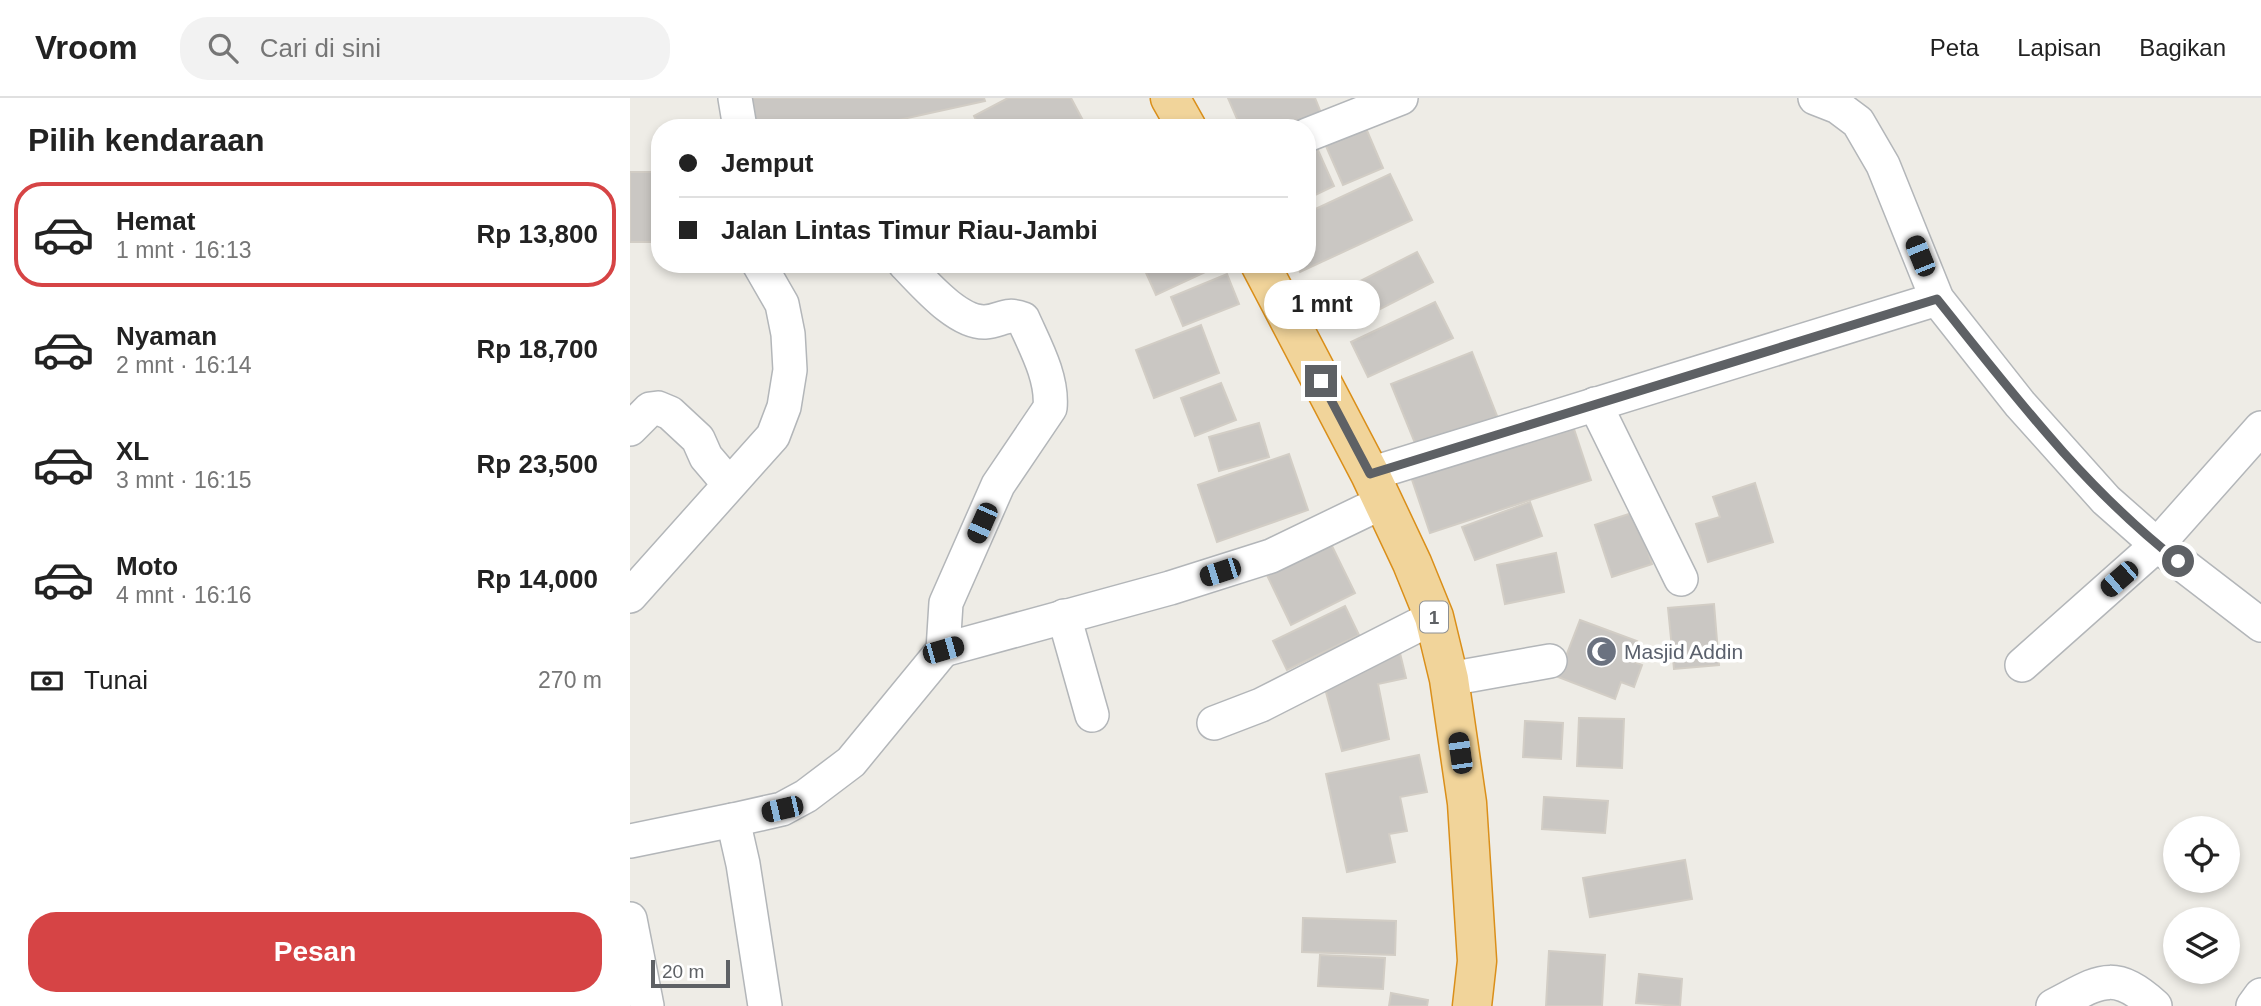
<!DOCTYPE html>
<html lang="id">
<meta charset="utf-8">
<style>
body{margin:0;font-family:Arial,sans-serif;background:#f2f2f2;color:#222;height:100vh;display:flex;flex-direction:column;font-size:26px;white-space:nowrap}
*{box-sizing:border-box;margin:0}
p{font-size:23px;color:#767676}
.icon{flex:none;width:38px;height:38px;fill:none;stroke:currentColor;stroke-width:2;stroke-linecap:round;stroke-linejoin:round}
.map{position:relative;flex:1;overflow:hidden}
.panel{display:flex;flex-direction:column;background:#fff;width:630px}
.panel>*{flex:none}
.hud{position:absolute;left:21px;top:21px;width:665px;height:154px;border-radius:28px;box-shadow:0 4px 10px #0003;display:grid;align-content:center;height:154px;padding:0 28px;background:#fff}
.fabs{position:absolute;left:1533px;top:718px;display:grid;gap:14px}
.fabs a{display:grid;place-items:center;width:77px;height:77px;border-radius:50%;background:#fff;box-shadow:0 4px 10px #0003;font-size:35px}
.scale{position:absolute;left:21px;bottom:18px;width:79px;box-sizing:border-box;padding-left:7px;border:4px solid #5e6165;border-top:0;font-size:19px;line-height:24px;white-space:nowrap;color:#5e6165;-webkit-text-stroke:5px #fff;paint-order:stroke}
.end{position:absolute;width:32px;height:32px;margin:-16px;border:9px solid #5e6165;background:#fff;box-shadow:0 0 0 4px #fff}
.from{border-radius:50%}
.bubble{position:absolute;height:49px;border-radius:24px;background:#fff;box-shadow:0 4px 10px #0003;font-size:23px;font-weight:600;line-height:49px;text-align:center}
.car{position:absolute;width:21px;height:42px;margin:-21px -10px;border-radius:9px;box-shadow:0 0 5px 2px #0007;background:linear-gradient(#222 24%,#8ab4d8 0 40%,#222 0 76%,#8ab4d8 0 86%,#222 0)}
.hud b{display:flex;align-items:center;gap:24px;height:66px;font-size:26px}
.hud b+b{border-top:2px solid #e0e0e0}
.hud i{width:18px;height:18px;background:#222}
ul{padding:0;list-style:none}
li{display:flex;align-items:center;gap:21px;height:105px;margin:0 14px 10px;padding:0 14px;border:4px solid transparent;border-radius:28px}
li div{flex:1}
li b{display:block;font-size:26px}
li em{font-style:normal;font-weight:600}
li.current{border-color:#d64445}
li>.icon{width:63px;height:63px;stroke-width:1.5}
h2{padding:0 28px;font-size:32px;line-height:84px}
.pay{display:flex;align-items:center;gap:18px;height:77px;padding:0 28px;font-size:26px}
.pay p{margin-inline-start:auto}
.primary-button{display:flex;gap:14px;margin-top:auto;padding:14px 28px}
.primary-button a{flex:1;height:80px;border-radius:28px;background:#d64445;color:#fff;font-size:28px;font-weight:600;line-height:80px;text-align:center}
header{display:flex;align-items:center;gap:42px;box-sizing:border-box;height:98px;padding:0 35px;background:#fff;border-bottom:2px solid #e0e0e0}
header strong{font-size:33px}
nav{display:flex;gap:38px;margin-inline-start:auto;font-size:24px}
.search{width:490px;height:63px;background:#f2f2f2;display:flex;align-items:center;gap:18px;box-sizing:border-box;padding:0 24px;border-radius:28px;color:#767676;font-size:26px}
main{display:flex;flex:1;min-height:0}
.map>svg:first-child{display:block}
.building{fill:#cac7c3;stroke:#d2cdc5;stroke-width:2}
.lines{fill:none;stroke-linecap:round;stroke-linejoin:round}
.minor-casing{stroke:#b3b6b9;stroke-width:36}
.highway-casing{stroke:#da8f1a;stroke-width:41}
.minor{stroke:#fff;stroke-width:33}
.highway{stroke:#f1d49a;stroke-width:38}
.route{stroke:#5e6165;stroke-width:9}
.labels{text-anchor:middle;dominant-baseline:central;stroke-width:7;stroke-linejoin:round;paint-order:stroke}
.shield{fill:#fff;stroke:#8e9093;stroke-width:2}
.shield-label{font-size:19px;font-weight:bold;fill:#5e6165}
.worship-label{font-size:21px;fill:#5b616d;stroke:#fff;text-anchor:start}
</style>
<header>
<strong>Vroom</strong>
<div class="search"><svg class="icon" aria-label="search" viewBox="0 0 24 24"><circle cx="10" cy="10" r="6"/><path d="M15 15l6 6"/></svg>Cari di sini</div>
<nav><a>Peta</a><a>Lapisan</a><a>Bagikan</a></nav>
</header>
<main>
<section class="panel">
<h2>Pilih kendaraan</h2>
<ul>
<li class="current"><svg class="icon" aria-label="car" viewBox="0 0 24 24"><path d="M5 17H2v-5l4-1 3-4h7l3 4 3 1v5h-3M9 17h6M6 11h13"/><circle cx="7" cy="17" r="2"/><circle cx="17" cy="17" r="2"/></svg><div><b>Hemat</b><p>1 mnt · 16:13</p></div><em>Rp 13,800</em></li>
<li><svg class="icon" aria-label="car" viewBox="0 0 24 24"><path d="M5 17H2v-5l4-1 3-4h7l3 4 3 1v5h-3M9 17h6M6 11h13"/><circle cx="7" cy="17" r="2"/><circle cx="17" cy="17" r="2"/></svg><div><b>Nyaman</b><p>2 mnt · 16:14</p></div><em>Rp 18,700</em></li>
<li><svg class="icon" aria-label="car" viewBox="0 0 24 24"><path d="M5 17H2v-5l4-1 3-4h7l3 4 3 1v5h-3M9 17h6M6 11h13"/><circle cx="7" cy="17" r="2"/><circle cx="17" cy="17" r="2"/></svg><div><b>XL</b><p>3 mnt · 16:15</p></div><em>Rp 23,500</em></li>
<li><svg class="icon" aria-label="car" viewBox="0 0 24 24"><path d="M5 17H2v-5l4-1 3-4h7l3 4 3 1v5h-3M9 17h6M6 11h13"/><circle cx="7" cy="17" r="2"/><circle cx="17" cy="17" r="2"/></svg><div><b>Moto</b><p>4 mnt · 16:16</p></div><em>Rp 14,000</em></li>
</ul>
<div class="pay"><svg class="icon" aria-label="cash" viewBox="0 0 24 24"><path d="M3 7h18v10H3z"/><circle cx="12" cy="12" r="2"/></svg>Tunai<p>270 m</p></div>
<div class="primary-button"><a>Pesan</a></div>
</section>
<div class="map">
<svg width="1631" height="908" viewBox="0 0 1631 908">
<rect width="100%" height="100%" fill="#eeece6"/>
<g class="building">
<path d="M108 0H354L355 3 232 30H114Z"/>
<path d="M378 0H441L457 30H350L344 18Z"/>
<path d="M598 0H685L691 15 655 30H611Z"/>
<path d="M732 21 753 70 713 87 692 39Z"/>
<path d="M683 41 704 88 677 101V43Z"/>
<rect x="0" y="74" width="30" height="70"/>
<path d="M760 76 782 122 670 174 666 166H677V115Z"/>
<path d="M787 154 803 184 719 227 703 197Z"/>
<path d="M516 166H583L584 170 526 197 513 168Z"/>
<path d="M597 176 609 206 553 228 541 199Z"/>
<path d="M805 204 823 240 738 279 721 244Z"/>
<path d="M571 227 589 275 524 300 506 252Z"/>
<path d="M842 254 869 323 789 355 761 286Z"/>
<path d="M591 285 606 322 565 338 551 300Z"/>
<path d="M939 316 961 382 800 435 778 370Z"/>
<path d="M629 325 639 359 589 373 579 339Z"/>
<path d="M659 356 678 412 587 444 568 387Z"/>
<path d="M1125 385 1143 444 1078 464 1066 426 1090 419 1083 399Z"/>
<path d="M900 404 912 438 845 462 832 429Z"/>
<path d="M1005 414 1022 466 982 479 965 427Z"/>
<path d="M699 442 725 495 661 527 635 473Z"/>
<path d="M926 455 934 494 875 506 867 467Z"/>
<path d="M1084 506 1089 567 1044 571 1038 510Z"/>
<path d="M715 508 729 537 657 572 643 543Z"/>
<path d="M950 522 1007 543 1000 562 1012 567 1004 589 991 584 985 601 928 579Z"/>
<path d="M769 551 776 580 748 586 759 641 712 653 693 583Z"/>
<path d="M949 620 994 621 992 670 947 668Z"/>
<path d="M895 623 933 625 931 661 893 659Z"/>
<path d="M789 657 797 694 770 699 777 733 759 736 765 764 717 774 696 676Z"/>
<path d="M914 699 978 703 975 735 912 731Z"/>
<path d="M1055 762 1062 801 960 819 953 780Z"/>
<path d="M673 820 766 823 765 857 672 854Z"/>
<path d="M919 853 975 857 972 908H916Z"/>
<path d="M690 857 755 860 753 891 688 888Z"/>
<path d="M1009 876 1052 881 1050 908 1006 905Z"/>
<path d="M761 895 798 902 797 908H759Z"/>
</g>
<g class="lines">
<defs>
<g id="minor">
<path d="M105 0 110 30"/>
<path d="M1185 0 1208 9 1228 24 1253 67 1307 201 1390 306 1476 402 1527 447 1631 527"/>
<path d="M677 37 771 0"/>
<path d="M965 306 1051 481"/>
<path d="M0 331 20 311 28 310 40 315 68 341 76 359 99 386"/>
<path d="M740 376 1307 201"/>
<path d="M0 498 143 338 154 309 160 272 158 236 152 206 129 166"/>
<path d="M434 518 462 617"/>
<path d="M313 552 540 490 641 458 753 404"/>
<path d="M1392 567 1527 447 1631 330"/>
<path d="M819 581 920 563"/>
<path d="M584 625 631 607 804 519"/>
<path d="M0 743 103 722"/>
<path d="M0 821 17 908"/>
<path d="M135 908 113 766 103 722 152 711 176 698 221 664 313 552 316 505 368 387 420 310C423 280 405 248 393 221 376 214 371 223 355 224 327 225 294 185 275 166"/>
<path d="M1423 908C1468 885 1482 869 1525 908"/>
<path d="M1623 908 1631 897"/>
</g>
<g id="highway">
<path d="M540 0 557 30"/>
<path d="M630 166 740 376 782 465 804 519 819 581 837 705 847 863 842 908"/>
</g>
</defs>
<use href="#minor" class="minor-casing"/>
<use href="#highway" class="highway-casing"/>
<use href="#minor" class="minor"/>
<use href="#highway" class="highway"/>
</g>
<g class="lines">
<path class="route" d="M691 283 740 376 1307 201C1381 293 1453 389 1548 463"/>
</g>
<defs>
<symbol id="mosque-disc" viewBox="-11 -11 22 22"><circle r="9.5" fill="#6b7280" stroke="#fff"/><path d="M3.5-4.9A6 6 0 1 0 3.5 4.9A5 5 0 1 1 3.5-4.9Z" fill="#fff"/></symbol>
</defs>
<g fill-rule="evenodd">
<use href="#mosque-disc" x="954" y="536" width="35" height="35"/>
</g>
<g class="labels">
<rect class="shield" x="790" y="503.5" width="28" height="31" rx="5"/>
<g class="shield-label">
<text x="804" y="519">1</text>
</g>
<g class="worship-label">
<text x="994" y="553">Masjid Addin</text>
</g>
</g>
</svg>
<div class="fabs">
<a><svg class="icon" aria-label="locate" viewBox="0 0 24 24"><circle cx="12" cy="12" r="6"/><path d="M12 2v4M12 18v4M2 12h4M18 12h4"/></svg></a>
<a><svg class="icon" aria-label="layers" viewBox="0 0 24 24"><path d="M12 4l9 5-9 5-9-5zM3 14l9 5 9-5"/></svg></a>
</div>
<div class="scale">20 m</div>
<i class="end from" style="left:1548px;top:463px"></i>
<i class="end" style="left:691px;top:283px"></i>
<div class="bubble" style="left:634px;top:182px;width:116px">1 mnt</div>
<i class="car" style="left:1290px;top:158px;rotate:338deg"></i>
<i class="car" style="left:352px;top:425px;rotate:204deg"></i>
<i class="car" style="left:590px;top:474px;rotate:252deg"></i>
<i class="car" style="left:1489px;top:481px;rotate:229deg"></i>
<i class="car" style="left:313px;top:552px;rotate:74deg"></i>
<i class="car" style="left:830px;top:655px;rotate:352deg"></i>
<i class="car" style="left:152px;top:711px;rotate:257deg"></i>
<div class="hud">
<b><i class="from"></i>Jemput</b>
<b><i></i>Jalan Lintas Timur Riau-Jambi</b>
</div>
</div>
</main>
